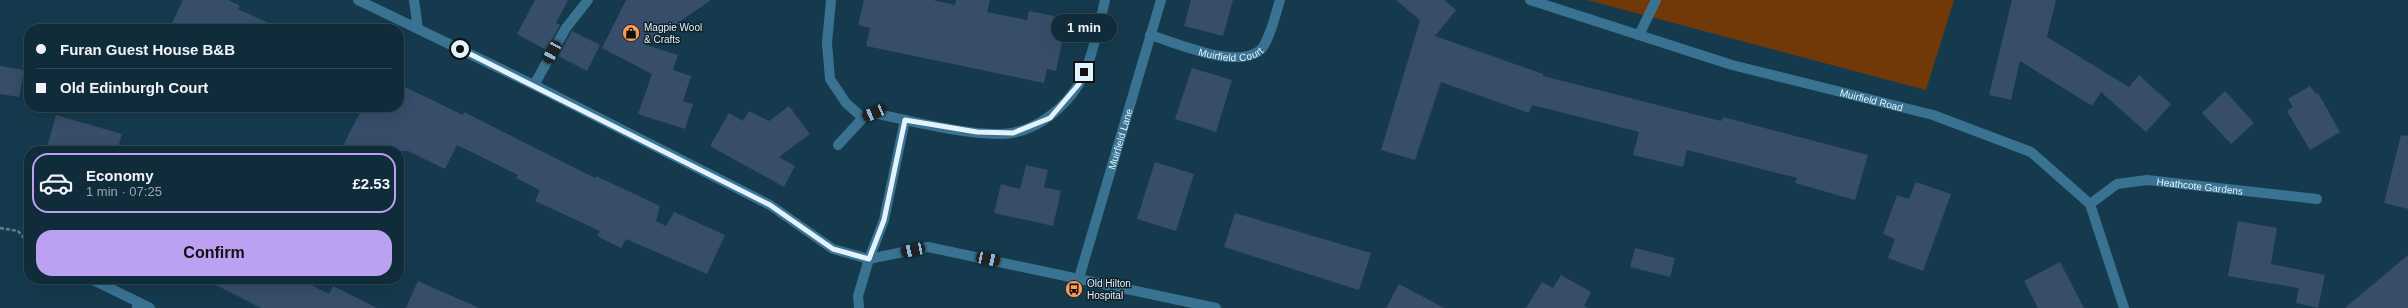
<!DOCTYPE html>
<meta charset="utf-8">
<style>
body{margin:0;font-family:Arial,sans-serif;background:#193442;color:#f1f3f6;height:100vh;display:flex;flex-direction:column;font-size:15px;white-space:nowrap}
*{box-sizing:border-box;margin:0}
p{font-size:13px;color:#9ca7af}
.icon{flex:none;width:22px;height:22px;fill:none;stroke:currentColor;stroke-width:2;stroke-linecap:round;stroke-linejoin:round}
.map{position:relative;flex:1;overflow:hidden}
.details{position:absolute;left:24px;top:146px;width:380px;height:138px;display:flex;flex-direction:column;background:#102c3a;border-radius:16px;box-shadow:0 4px 16px #0002,0 0 0 1px #304854}
.details>*{flex:none}
.banner{position:absolute;left:24px;top:24px;width:380px;height:88px;border-radius:16px;box-shadow:0 4px 16px #0002,0 0 0 1px #304854;display:grid;align-content:center;height:88px;padding:0 12px;background:#102c3a}
.end{position:absolute;width:18px;height:18px;margin:-9px;border:5px solid #e3f3fd;background:#111;box-shadow:0 0 0 2px #111}
.from{border-radius:50%}
.bubble{position:absolute;height:28px;border-radius:14px;background:#102c3a;box-shadow:0 4px 16px #0002,0 0 0 1px #304854;font-size:13px;font-weight:700;line-height:28px;text-align:center}
.car{position:absolute;width:12px;height:24px;margin:-12px -6px;border-radius:5px;box-shadow:0 0 3px 1px #0007;background:linear-gradient(#222 24%,#8ab4d8 0 40%,#222 0 76%,#8ab4d8 0 86%,#222 0)}
.banner b{display:flex;align-items:center;gap:14px;height:38px;font-size:15px}
.banner b+b{border-top:1px solid #304854}
.banner i{width:10px;height:10px;background:#f1f3f6}
ul{padding:7px 0 0;list-style:none}
li{display:flex;align-items:center;gap:12px;height:60px;margin:0 8px 6px;padding:0 4px;border:2px solid transparent;border-radius:16px}
li div{flex:1}
li b{display:block;font-size:15px}
li em{font-style:normal;font-weight:700}
li.active{border-color:#bca0f2}
li>.icon{width:36px;height:36px;stroke-width:1.5}
.button{display:flex;gap:8px;margin-top:auto;padding:8px 12px}
.button a{flex:1;height:46px;border-radius:16px;background:#bca0f2;color:#111;font-size:16px;font-weight:700;line-height:46px;text-align:center}
.map>svg:first-child{display:block}
.green{fill:#723908}
.building{fill:#374d69}
.lines{fill:none;stroke-linecap:round;stroke-linejoin:round}
.path{stroke:#617e8e;stroke-width:2.5;stroke-dasharray:4 2;stroke-linecap:butt}
.service{stroke:#397391;stroke-width:10}
.minor{stroke:#397391;stroke-width:10}
.tertiary{stroke:#397391;stroke-width:10}
.route{stroke:#e3f3fd;stroke-width:5}
.labels{text-anchor:middle;dominant-baseline:central;stroke-width:3;stroke-linejoin:round;paint-order:stroke}
.poi-label{font-size:10px;fill:#e3f3fd;stroke:#101f28;text-anchor:start}
.street-label{font-size:10px;fill:#e3f3fd;stroke:#101f28}
</style>
<div class="map">
<svg width="2408" height="308" viewBox="0 0 2408 308">
<rect width="100%" height="100%" fill="#153a4d"/>
<path class="green" d="M1587 0H1954L1926 90Z"/>
<g class="building">
<path d="M183 0H229L240 6 238 9 282 29H169Z"/>
<path d="M535 0H568L556 23 560 25 546 50 517 34Z"/>
<path d="M626 0H711L646 45 678 55 673 70 691 76 683 101 693 104 685 129 638 114 652 74 602 48Z"/>
<path d="M864 0H933L955 5 956 0H990L987 12 1027 20 1029 11 1054 16 1052 24 1056 26 1054 36 1063 38 1056 71 1047 69 1044 83 866 46 870 28 858 25Z"/>
<path d="M1191 0H1233L1223 36 1184 26Z"/>
<path d="M1396 0H1444L1456 10 1435 36 1543 74V76L1721 121 1723 117 1868 155 1855 200 1795 183 1797 178 1687 150 1683 167 1633 155 1639 132 1532 105 1529 113 1441 82 1415 160 1381 150 1420 20Z"/>
<path d="M2012 0H2056L2047 37 2129 87 2139 75 2171 104 2146 132 2101 92 2092 106 2020 61 2011 100 1989 95Z"/>
<path d="M572 31 600 45 587 71 558 56Z"/>
<path d="M0 66 24 70 19 97 0 94Z"/>
<path d="M1192 68 1232 80 1216 132 1175 119Z"/>
<path d="M2310 86 2316 94 2318 93 2340 132 2310 150 2287 111 2293 107 2288 99Z"/>
<path d="M405 87 463 115 464 112 595 178 596 176 660 206 656 221 666 226 674 212 725 235 707 274 626 239 621 248 597 236 600 231 535 201 540 190 516 178 518 175 457 145 445 169 408 151H340L363 107H399V100Z"/>
<path d="M2225 91 2254 123 2231 144 2202 113Z"/>
<path d="M789 106 810 134 779 157 795 166 784 187 710 146 729 113 743 121 749 111 769 121Z"/>
<path d="M56 115 122 134 117 151H46Z"/>
<path d="M2401 135 2408 136V209L2384 203Z"/>
<path d="M1155 162 1194 174 1176 231 1137 219Z"/>
<path d="M1026 165 1048 170 1044 187 1061 191 1053 226 994 213 1001 184 1020 189Z"/>
<path d="M1916 182 1951 194 1923 271 1888 258 1895 239 1883 234 1897 195 1909 199Z"/>
<path d="M1235 213 1371 253 1359 290 1224 247Z"/>
<path d="M2238 221 2277 228 2271 264 2325 275 2318 308 2296 303 2299 288 2228 276Z"/>
<path d="M1635 248 1675 258 1670 277 1630 267Z"/>
<path d="M2408 255V308H2345Z"/>
<path d="M2060 262 2084 308H2038L2024 281Z"/>
<path d="M1561 275 1591 292 1584 306 1588 308H1526L1542 282 1553 288Z"/>
<path d="M204 279H299L329 294 333 286 377 308H261Z"/>
<path d="M418 281 479 308H406Z"/>
<path d="M1399 284 1444 308H1386Z"/>
</g>
<g class="lines">
<path class="path" d="M0 228 18 231 29 244"/>
<g class="service">
<path id="s1" d="M1150 35C1177 43 1234 69 1259 51 1269 44 1276 12 1280 0"/>
<path d="M1639 35 1656 0"/>
<path d="M827 43 831 0"/>
</g>
<g class="minor">
<path d="M414 0 418 29"/>
<path d="M827 43 830 79 846 103 863 118"/>
<path d="M534 85 566 28 588 0"/>
<path d="M838 145 863 118 874 113C910 121 978 138 1012 133 1040 128 1065 107 1079 84 1091 64 1100 23 1105 0"/>
<path id="s2" d="M2090 204 2117 184 2147 180 2317 199"/>
<path d="M869 259 884 220 905 120"/>
<path id="s3" d="M1079 278 1161 0"/>
<path d="M93 280 138 302"/>
<path d="M137 307 138 302 150 308"/>
</g>
<g class="tertiary">
<path d="M358 0 534 85 770 205 833 249 869 259 928 247 1216 308"/>
<path id="s4" d="M1530 0 1732 65 1933 115 2031 152 2090 204 2124 308"/>
<path d="M859 308 858 296 869 259"/>
</g>
</g>
<g class="lines">
<path class="route" d="M460 49 770 205 833 249 869 259 884 220 905 120 977 132 1013 133 1050 118 1079 84 1084 72"/>
</g>
<defs>
<symbol id="shop-disc" viewBox="-11 -11 22 22"><circle r="9.5" fill="#fd9c56" stroke="#101f28"/><path d="M-5-2.5h2.3a2.7 3.5 0 0 1 5.4 0H5L5.5 6h-11ZM-1.5-2.5h3a1.5 2.3 0 0 0-3 0Z" fill="#111"/></symbol>
<symbol id="bus-disc" viewBox="-11 -11 22 22"><circle r="9.5" fill="#fd9c56" stroke="#101f28"/><path d="M-5-6H5V4H4V6H2V4H-2V6H-4V4H-5ZM-3.5-4V0h7V-4ZM-3.5 1.2v1.5H-2V1.2ZM2 1.2v1.5H3.5V1.2Z" fill="#111"/></symbol>
</defs>
<g fill-rule="evenodd">
<use href="#shop-disc" x="621" y="23" width="20" height="20"/>
<use href="#bus-disc" x="1064" y="279" width="20" height="20"/>
</g>
<g class="labels">
<g class="poi-label">
<text x="644" y="27">Magpie Wool<tspan x="644" dy="12">&amp; Crafts</tspan></text>
<text x="1087" y="283">Old Hilton<tspan x="1087" dy="12">Hospital</tspan></text>
</g>
<g class="street-label">
<text stroke="none"><textPath href="#s1" startOffset="84">Muirfield Court</textPath></text>
<text stroke="none"><textPath href="#s4" startOffset="356">Muirfield Road</textPath></text>
<text stroke="none"><textPath href="#s3" startOffset="145">Muirfield Lane</textPath></text>
<text stroke="none"><textPath href="#s2" startOffset="117">Heathcote Gardens</textPath></text>
</g>
</g>
</svg>
<i class="end from" style="left:460px;top:49px"></i>
<i class="end" style="left:1084px;top:72px"></i>
<div class="bubble" style="left:1051px;top:14px;width:66px">1 min</div>
<i class="car" style="left:552px;top:52px;rotate:209deg"></i>
<i class="car" style="left:874px;top:113px;rotate:247deg"></i>
<i class="car" style="left:913px;top:250px;rotate:258deg"></i>
<i class="car" style="left:988px;top:259px;rotate:102deg"></i>
<div class="banner">
<b><i class="from"></i>Furan Guest House B&amp;B</b>
<b><i></i>Old Edinburgh Court</b>
</div>
<section class="details">
<ul>
<li class="active"><svg class="icon" aria-label="car" viewBox="0 0 24 24"><path d="M5 17H2v-5l4-1 3-4h7l3 4 3 1v5h-3M9 17h6M6 11h13"/><circle cx="7" cy="17" r="2"/><circle cx="17" cy="17" r="2"/></svg><div><b>Economy</b><p>1 min · 07:25</p></div><em>£2.53</em></li>
</ul>
<div class="button"><a>Confirm</a></div>
</section>
</div>
